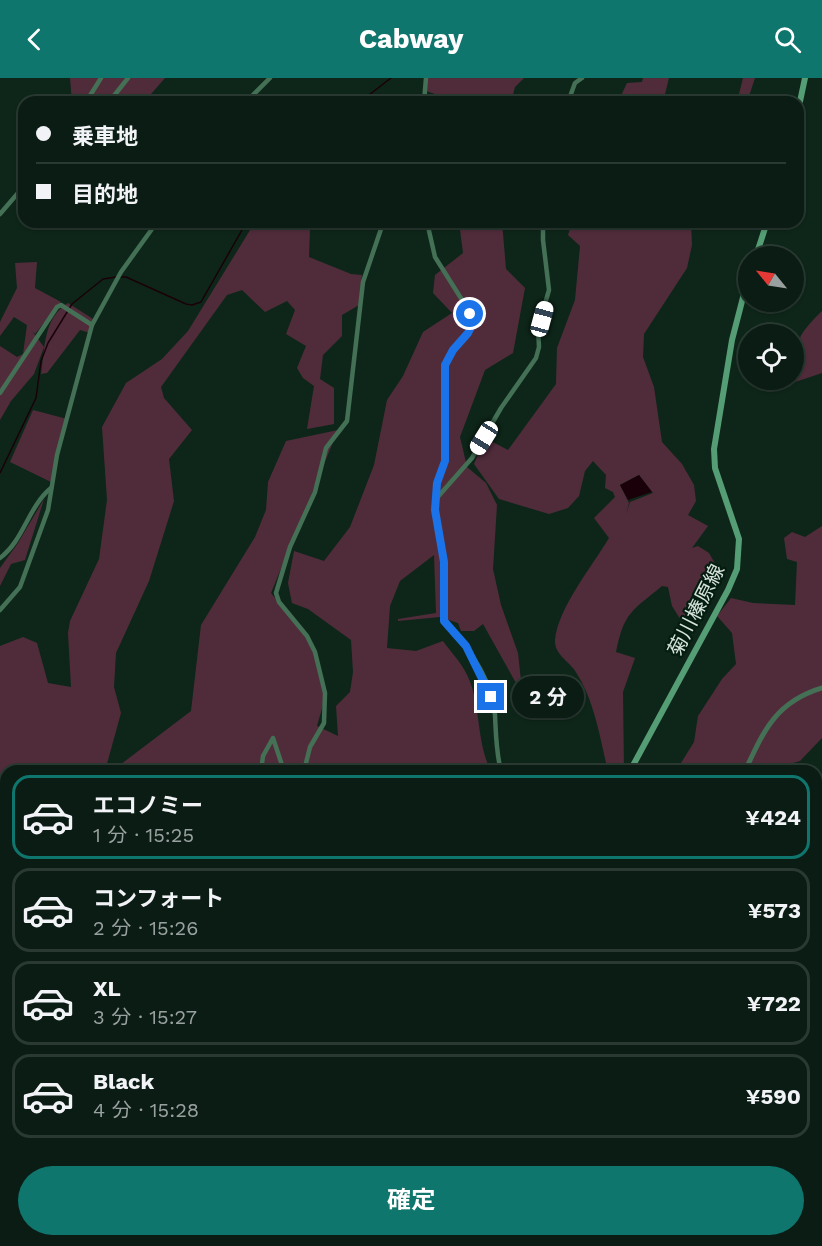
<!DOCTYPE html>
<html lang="ja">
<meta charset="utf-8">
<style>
body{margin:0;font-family:"Work Sans","Noto Sans JP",sans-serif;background:#182921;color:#f1f3f6;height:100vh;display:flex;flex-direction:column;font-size:22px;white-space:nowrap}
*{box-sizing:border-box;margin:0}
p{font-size:20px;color:#99a1a0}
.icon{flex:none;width:33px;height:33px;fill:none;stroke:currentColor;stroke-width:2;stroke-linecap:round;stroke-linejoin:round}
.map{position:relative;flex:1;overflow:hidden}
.drawer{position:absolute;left:0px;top:687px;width:822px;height:482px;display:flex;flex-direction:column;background:#0a1c13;border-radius:18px 18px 0 0;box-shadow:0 2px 4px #0004,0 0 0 2px #2a3a33}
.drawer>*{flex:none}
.top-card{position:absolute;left:18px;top:18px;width:786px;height:132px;border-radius:18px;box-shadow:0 2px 4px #0004,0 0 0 2px #2a3a33;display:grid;align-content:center;height:132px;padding:0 18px;background:#0a1c13}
.needle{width:39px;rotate:300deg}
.fabs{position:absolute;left:738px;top:168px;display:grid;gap:12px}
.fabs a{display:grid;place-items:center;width:66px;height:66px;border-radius:50%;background:#0a1c13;box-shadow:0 2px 4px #0004,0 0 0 2px #2a3a33;font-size:30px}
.end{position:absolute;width:27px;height:27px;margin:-14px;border:8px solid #1a73e8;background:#fff;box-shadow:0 0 0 3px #fff}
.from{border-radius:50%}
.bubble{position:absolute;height:42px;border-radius:21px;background:#0a1c13;box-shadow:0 2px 4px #0004,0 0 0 2px #2a3a33;font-size:20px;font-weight:700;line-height:42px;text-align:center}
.car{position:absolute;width:18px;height:36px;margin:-18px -9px;border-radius:8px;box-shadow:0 0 4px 2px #0007;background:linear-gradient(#fff 24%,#345 0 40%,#fff 0 76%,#345 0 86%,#fff 0)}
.top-card b{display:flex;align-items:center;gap:21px;height:57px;font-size:22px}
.top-card b+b{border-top:2px solid #2a3a33}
.top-card i{width:15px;height:15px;background:#f1f3f6}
ul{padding:10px 0 0;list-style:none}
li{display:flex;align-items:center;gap:18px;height:84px;margin:0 12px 9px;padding:0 6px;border:3px solid #2a3a33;border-radius:18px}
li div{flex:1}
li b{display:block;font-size:22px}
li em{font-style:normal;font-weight:700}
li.current{border-color:#0f766e}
li>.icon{width:54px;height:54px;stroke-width:1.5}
.button{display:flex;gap:12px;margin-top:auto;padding:12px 18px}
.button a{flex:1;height:69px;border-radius:36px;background:#0f766e;color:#fff;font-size:24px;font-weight:700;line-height:69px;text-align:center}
header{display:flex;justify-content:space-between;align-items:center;height:78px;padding:0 18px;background:#0f766e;color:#fff;font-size:27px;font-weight:700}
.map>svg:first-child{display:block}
.green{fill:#502c3b;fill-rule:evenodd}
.water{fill:#1a0009}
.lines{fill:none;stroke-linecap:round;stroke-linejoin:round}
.stream{stroke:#1a0009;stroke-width:1.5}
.minor{stroke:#447056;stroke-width:4.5}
.tertiary{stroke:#447056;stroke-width:5}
.secondary{stroke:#559d74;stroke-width:6}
.route{stroke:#1a73e8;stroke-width:8}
.labels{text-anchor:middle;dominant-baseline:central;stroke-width:4.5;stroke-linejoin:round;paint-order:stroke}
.street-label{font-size:20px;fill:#d7e5dc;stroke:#051d10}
</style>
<header><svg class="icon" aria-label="back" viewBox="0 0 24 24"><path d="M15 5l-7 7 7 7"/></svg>Cabway<svg class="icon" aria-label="search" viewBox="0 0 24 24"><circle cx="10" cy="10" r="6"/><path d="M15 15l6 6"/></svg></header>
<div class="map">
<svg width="822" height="1168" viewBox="0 0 822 1168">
<rect width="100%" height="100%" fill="#0e2619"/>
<g class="green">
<path d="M70 0H165L144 24H72Z"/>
<path d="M426 0H524L515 9 511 24H450V21L423 12Z"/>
<path d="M643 0H669L663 24H618L627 5 642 4Z"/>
<path d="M743 0H755L747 24H737Z"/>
<path d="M255 144H336L332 151H310L309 179 351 196 362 197 359 227 342 237V258L323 277 320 301 334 310V346L307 351 314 308 303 300 297 290 306 268 286 256 295 232 287 223 265 234 242 212 227 217 161 309 164 320 192 352 169 381 174 423 149 503 116 575 114 609 121 635 105 693H6V845L0 842V568L23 559 37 565 48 605 71 609 68 555 70 543 99 481 107 422 102 349 126 305 162 281 188 253Z"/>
<path d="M459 144H502L506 191 525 210 513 275 485 292 460 359 467 389 486 405 497 427 493 491 501 527 518 575 521 603 517 620 516 605 483 546 474 553H461L458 545 440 539 398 543V541L436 535 434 477 400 503 390 528 387 570 416 573 443 563C450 573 459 582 465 593 482 623 475 662 491 693H112L191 633 201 547 255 459 266 432 268 404 286 363 338 352 271 515C295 545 328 578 324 621 323 630 319 639 317 648L338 658 336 628 350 614 353 594 351 562 308 531 292 525 288 505 294 473 324 483 350 449 374 387 387 322 403 298 423 254 452 235 433 215 435 197 463 175Z"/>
<path d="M572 144H691L692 167 687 190 644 256 643 279 654 309 662 364 682 386 694 407 696 423 688 437 708 448 692 470 698 468 709 475 717 489 682 544 672 528 668 509 662 508C632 533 624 534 616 574L635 580 623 614 624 693H608C600 660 595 625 577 596 571 584 554 577 555 562 558 530 593 487 609 460L594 440 615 419 613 414 605 410 606 397 593 383 585 393 579 418 568 430 549 436 499 421 474 386 485 360 508 372 556 306 557 270 575 222 580 168 568 157ZM639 397 653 415 630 424 626 437 629 425 620 407Z"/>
<path d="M37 184 35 210 61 224 35 256 32 253 44 269 34 296 11 323 0 342V268L17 279 23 276 27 247 14 239 0 258V244L17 210 15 185Z"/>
<path d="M68 225 93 241 90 255 80 252 47 295 41 296C45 271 43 240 68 225Z"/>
<path d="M822 233V295L783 308V302H794C794 267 796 258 822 233Z"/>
<path d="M33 332 67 341 51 404 10 384Z"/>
<path d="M44 421 25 482 11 486 0 508V490L18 465Z"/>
<path d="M822 448V660L800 683 790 686 788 693H676L694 664 698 638 722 601 736 586 732 555 717 538 731 520 753 525 795 527 797 484 787 481 784 460 792 454 805 459Z"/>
<path d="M822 821V862L816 870V829Z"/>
<path d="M0 851 6 853V1037L3 1038 0 1035Z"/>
<path d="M6 1078V1162L14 1163V1168H0V1086Z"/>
<path d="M449 1162 461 1168H162L160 1163Z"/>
<path d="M491 1163H544L550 1168H485Z"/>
<path d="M748 1163 756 1165 757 1163H800L804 1168H614V1163Z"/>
</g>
<path class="water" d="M639 397 652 414 628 422 620 407Z"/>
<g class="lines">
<g class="stream">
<path d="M360 24 391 0"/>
<path d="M120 199H126L186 226 192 227 201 224 242 152 250 144"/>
<path d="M0 395 36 320 41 283 48 265 72 226 103 201 116 199"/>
</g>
<g class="minor">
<path d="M86 24 101 0"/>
<path d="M109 24 128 0"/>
<path d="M246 24 270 0"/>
<path d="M424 24 426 0"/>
<path d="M568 24 575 5 582 0"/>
<path d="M0 136 24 108"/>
<path d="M427 144 435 179 464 225 472 247 461 265 453 272 445 287V383L437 405 435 432 444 484 443 538 444 543C468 568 492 601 495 637 496 657 496 674 501 693"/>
<path d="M0 315 57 229 61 227 92 247"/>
<path d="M436 421 472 380 501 330 536 280 539 269 538 250 549 212 543 162V144"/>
<path d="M0 480C24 462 28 429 51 410"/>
<path d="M0 532 20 509 48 432 57 377 92 247 121 194 157 144"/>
<path d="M261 693 263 678 273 660 284 693"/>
<path d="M304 693 310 669 324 645 325 615 315 574 307 558 279 524 276 515 290 469 315 414 326 370 347 343 363 204 381 151 378 144"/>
<path d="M816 1106 822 1110"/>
<path d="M549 1162 556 1168"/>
<path d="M593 1162 596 1168"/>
</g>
<g class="tertiary">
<path d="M745 693C764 652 776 624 822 610"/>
<path d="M0 845 6 848"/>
<path d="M816 1092 822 1093"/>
<path d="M130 1162V1168"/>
</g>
<g class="secondary">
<path d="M798 33 805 0"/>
<path d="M756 178 767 144"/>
<path d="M630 693 728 512 737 491 739 461 715 390 714 371 732 262 748 200"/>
<path d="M0 1068 6 1065"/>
</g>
</g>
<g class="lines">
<path class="route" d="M470 236 472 247 468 255 453 272 445 287V383L437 405 435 432 444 484V543L466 568 491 619"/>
</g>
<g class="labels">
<g class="street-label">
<text transform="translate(696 532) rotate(-63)">菊川榛原線</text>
</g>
</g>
</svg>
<div class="fabs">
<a><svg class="needle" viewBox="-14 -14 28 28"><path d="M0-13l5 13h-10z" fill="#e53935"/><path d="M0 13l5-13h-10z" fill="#99a1a0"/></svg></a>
<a><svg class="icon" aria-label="locate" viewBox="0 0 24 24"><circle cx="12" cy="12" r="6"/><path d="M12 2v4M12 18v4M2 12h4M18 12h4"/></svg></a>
</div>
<i class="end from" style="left:470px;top:236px"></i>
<i class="end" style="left:491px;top:619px"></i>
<div class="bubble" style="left:512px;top:598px;width:72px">2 分</div>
<i class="car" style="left:542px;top:241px;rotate:15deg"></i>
<i class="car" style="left:484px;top:360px;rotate:212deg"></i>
<div class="top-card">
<b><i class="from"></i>乗車地</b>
<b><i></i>目的地</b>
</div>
<section class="drawer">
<ul>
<li class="current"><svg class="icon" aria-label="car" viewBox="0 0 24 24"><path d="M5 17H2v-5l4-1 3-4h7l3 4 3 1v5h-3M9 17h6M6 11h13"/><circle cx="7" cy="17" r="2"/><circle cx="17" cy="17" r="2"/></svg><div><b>エコノミー</b><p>1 分 · 15:25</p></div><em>¥424</em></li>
<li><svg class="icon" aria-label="car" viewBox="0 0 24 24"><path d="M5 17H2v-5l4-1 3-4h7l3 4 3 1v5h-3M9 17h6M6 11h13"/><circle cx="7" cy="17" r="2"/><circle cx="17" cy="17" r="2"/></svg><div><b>コンフォート</b><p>2 分 · 15:26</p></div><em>¥573</em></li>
<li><svg class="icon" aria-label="car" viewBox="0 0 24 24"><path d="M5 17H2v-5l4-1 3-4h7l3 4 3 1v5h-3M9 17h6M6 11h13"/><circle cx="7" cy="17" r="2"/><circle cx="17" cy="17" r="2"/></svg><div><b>XL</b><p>3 分 · 15:27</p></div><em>¥722</em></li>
<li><svg class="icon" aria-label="car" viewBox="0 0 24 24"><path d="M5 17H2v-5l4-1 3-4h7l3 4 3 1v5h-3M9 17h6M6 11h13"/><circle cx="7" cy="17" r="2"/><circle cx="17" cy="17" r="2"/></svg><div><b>Black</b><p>4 分 · 15:28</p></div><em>¥590</em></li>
</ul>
<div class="button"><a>確定</a></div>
</section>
</div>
